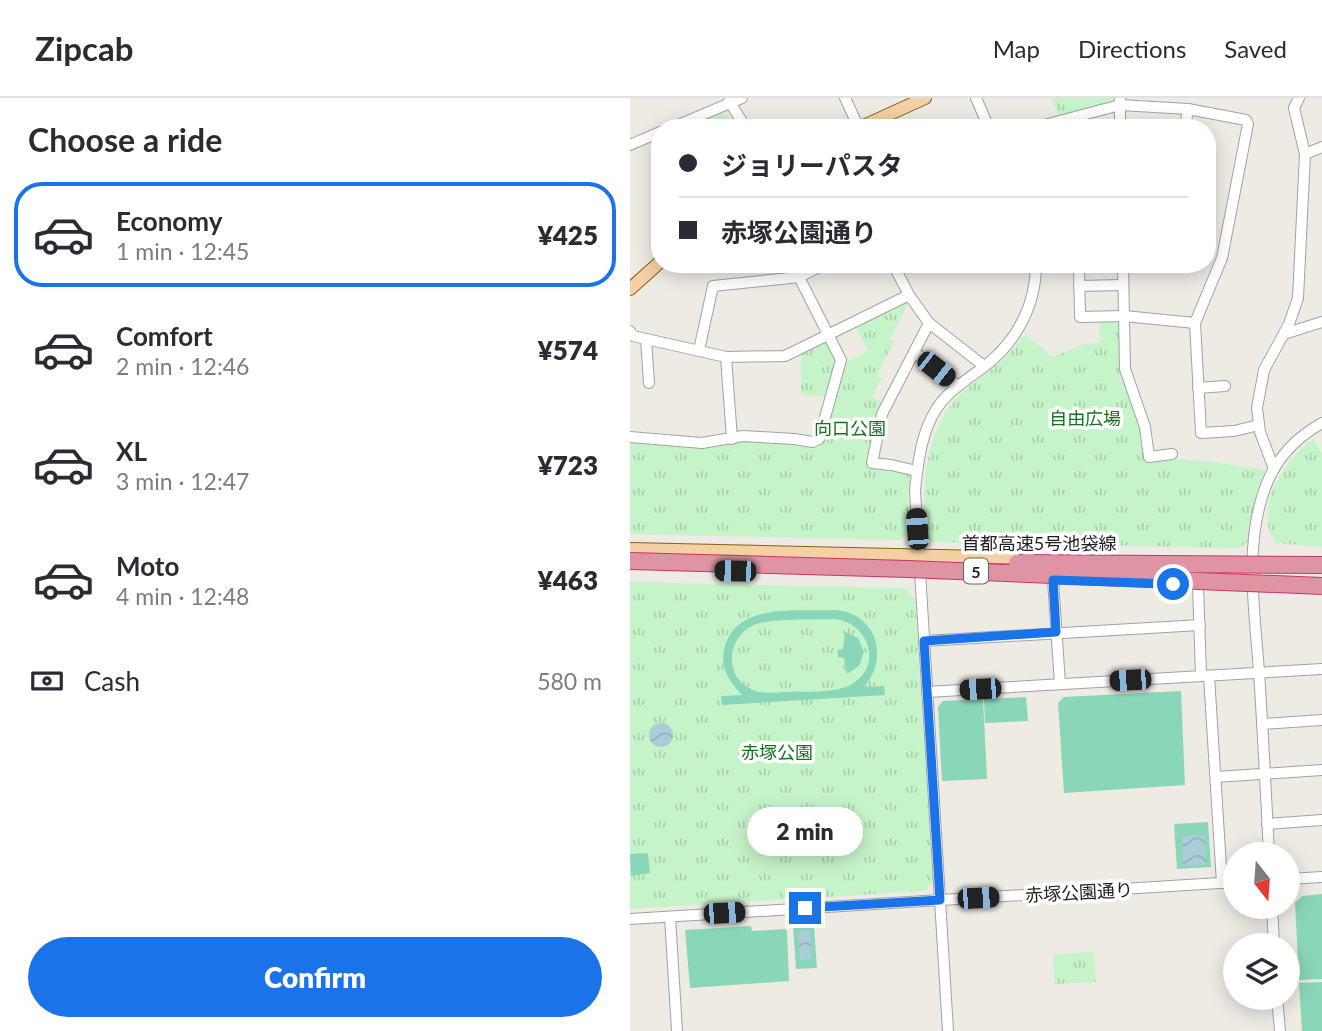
<!DOCTYPE html>
<meta charset="utf-8">
<style>
body{margin:0;font-family:Lato,"Noto Sans JP",sans-serif;background:#f7f7f7;color:#2b2b33;height:100vh;display:flex;flex-direction:column;font-size:26px;white-space:nowrap}
*{box-sizing:border-box;margin:0}
p{font-size:23px;color:#7c7c81}
.icon{flex:none;width:38px;height:38px;fill:none;stroke:currentColor;stroke-width:2;stroke-linecap:round;stroke-linejoin:round}
.map{position:relative;flex:1;overflow:hidden}
.drawer{display:flex;flex-direction:column;background:#fff;width:630px}
.drawer>*{flex:none}
.hud{position:absolute;left:21px;top:21px;width:565px;height:154px;border-radius:28px;box-shadow:0 4px 18px #0003;display:grid;align-content:center;height:154px;padding:0 28px;background:#fff}
.needle{width:46px;rotate:163deg}
.controls{position:absolute;left:593px;top:744px;display:grid;gap:14px}
.controls a{display:grid;place-items:center;width:77px;height:77px;border-radius:50%;background:#fff;box-shadow:0 4px 18px #0003;font-size:35px}
.end{position:absolute;width:32px;height:32px;margin:-16px;border:9px solid #1a73e8;background:#fff;box-shadow:0 0 0 4px #fff}
.from{border-radius:50%}
.bubble{position:absolute;height:49px;border-radius:24px;background:#fff;box-shadow:0 4px 18px #0003;font-size:23px;font-weight:800;line-height:49px;text-align:center}
.car{position:absolute;width:21px;height:42px;margin:-21px -10px;border-radius:9px;box-shadow:0 0 5px 2px #0007;background:linear-gradient(#222 24%,#8ab4d8 0 40%,#222 0 76%,#8ab4d8 0 86%,#222 0)}
.hud b{display:flex;align-items:center;gap:24px;height:66px;font-size:26px}
.hud b+b{border-top:2px solid #e1e1e2}
.hud i{width:18px;height:18px;background:#2b2b33}
ul{padding:0;list-style:none}
li{display:flex;align-items:center;gap:21px;height:105px;margin:0 14px 10px;padding:0 14px;border:4px solid transparent;border-radius:28px}
li div{flex:1}
li b{display:block;font-size:26px}
li em{font-style:normal;font-weight:800}
li.selected{border-color:#1a73e8}
li>.icon{width:63px;height:63px;stroke-width:1.5}
h2{padding:0 28px;font-size:32px;line-height:84px}
.pay{display:flex;align-items:center;gap:18px;height:77px;padding:0 28px;font-size:26px}
.pay p{margin-inline-start:auto}
.cta{display:flex;gap:14px;margin-top:auto;padding:14px 28px}
.cta a{flex:1;height:80px;border-radius:42px;background:#1a73e8;color:#fff;font-size:28px;font-weight:800;line-height:80px;text-align:center}
header{display:flex;align-items:center;gap:42px;box-sizing:border-box;height:98px;padding:0 35px;background:#fff;border-bottom:2px solid #e1e1e2}
header strong{font-size:33px}
nav{display:flex;gap:38px;margin-inline-start:auto;font-size:24px}
main{display:flex;flex:1;min-height:0}
.map>svg:first-child{display:block}
.park{fill:url(#park-tufts)}
.pitch{fill:#8ad6b8;fill-rule:evenodd}
.water{fill:url(#water-waves)}
.lines{fill:none;stroke-linecap:round;stroke-linejoin:round}
.minor-casing{stroke:#a2a2a2;stroke-width:12}
.major-casing{stroke:#8a600e;stroke-width:14}
.minor{stroke:#fff;stroke-width:10}
.major{stroke:#f3d1a5;stroke-width:12}
.highway-bridge-casing{stroke:#ca3469;stroke-width:18;stroke-linecap:butt}
.highway-bridge{stroke:#de94a2;stroke-width:16}
.route{stroke:#1a73e8;stroke-width:9}
.labels{text-anchor:middle;dominant-baseline:central;stroke-width:7;stroke-linejoin:round;paint-order:stroke}
.shield{fill:#fff;stroke:#626262;stroke-width:2}
.shield-label{font-size:16px;font-weight:bold;fill:#1e1e1e}
.park-label{font-size:18px;fill:#16731d;stroke:#fff}
.street-label{font-size:18px;fill:#1e1e1e;stroke:#fff}
</style>
<header>
<strong>Zipcab</strong>
<nav><a>Map</a><a>Directions</a><a>Saved</a></nav>
</header>
<main>
<section class="drawer">
<h2>Choose a ride</h2>
<ul>
<li class="selected"><svg class="icon" aria-label="car" viewBox="0 0 24 24"><path d="M5 17H2v-5l4-1 3-4h7l3 4 3 1v5h-3M9 17h6M6 11h13"/><circle cx="7" cy="17" r="2"/><circle cx="17" cy="17" r="2"/></svg><div><b>Economy</b><p>1 min · 12:45</p></div><em>¥425</em></li>
<li><svg class="icon" aria-label="car" viewBox="0 0 24 24"><path d="M5 17H2v-5l4-1 3-4h7l3 4 3 1v5h-3M9 17h6M6 11h13"/><circle cx="7" cy="17" r="2"/><circle cx="17" cy="17" r="2"/></svg><div><b>Comfort</b><p>2 min · 12:46</p></div><em>¥574</em></li>
<li><svg class="icon" aria-label="car" viewBox="0 0 24 24"><path d="M5 17H2v-5l4-1 3-4h7l3 4 3 1v5h-3M9 17h6M6 11h13"/><circle cx="7" cy="17" r="2"/><circle cx="17" cy="17" r="2"/></svg><div><b>XL</b><p>3 min · 12:47</p></div><em>¥723</em></li>
<li><svg class="icon" aria-label="car" viewBox="0 0 24 24"><path d="M5 17H2v-5l4-1 3-4h7l3 4 3 1v5h-3M9 17h6M6 11h13"/><circle cx="7" cy="17" r="2"/><circle cx="17" cy="17" r="2"/></svg><div><b>Moto</b><p>4 min · 12:48</p></div><em>¥463</em></li>
</ul>
<div class="pay"><svg class="icon" aria-label="cash" viewBox="0 0 24 24"><path d="M3 7h18v10H3z"/><circle cx="12" cy="12" r="2"/></svg>Cash<p>580 m</p></div>
<div class="cta"><a>Confirm</a></div>
</section>
<div class="map">
<svg width="692" height="933" viewBox="0 0 692 933">
<defs>
<pattern id="park-tufts" width="24" height="20" patternUnits="userSpaceOnUse" patternTransform="scale(1.75)"><rect width="24" height="20" fill="#c6f4c9"/><path d="M3 7l-1-3M5 7V3M7 7l1-3M15 17l-1-3M17 17v-4M19 17l1-3" fill="none" stroke="#aad1ac"/></pattern>
<pattern id="water-waves" width="16" height="10" patternUnits="userSpaceOnUse" patternTransform="scale(1.75)"><rect width="16" height="10" fill="#aaced8"/><path d="M0 5q4-4 8 0t8 0" fill="none" stroke="#92b0b9"/></pattern>
</defs>
<rect width="100%" height="100%" fill="#eeebe5"/>
<g class="park">
<path d="M421 0H486V1L484 4 430 19Z"/>
<path d="M88 15 97 17 105 30H53Z"/>
<path d="M276 202 279 204 260 241 264 244 247 277 252 280 242 299 254 305 249 315 237 368 281 375 278 397 280 433 270 442 0 436V342L71 349 94 347 113 342 189 349 214 265 238 253 225 227Z"/>
<path d="M488 222 491 224 517 363C557 358 596 366 636 372L626 395 618 444 610 450 303 444 295 437C292 385 294 327 337 290 358 273 378 261 393 238L396 237 423 259 453 246 470 245 469 223Z"/>
<path d="M194 242 198 243 207 265 198 298 171 297V254Z"/>
<path d="M683 341 692 355V449L646 445C621 411 655 362 683 341Z"/>
<path d="M0 484 275 490 285 501 303 784 294 793 0 811Z"/>
<path d="M464 854 466 884 425 886 423 856Z"/>
</g>
<g class="pitch">
<path d="M205 512C246 515 260 559 234 589L254 588 255 597 92 607 91 598 112 597C99 584 89 568 95 548 108 504 169 514 205 512ZM204 521C238 524 254 567 222 586 205 596 177 593 158 594 146 594 132 597 121 591 93 578 97 539 124 527 141 520 184 522 204 521Z"/>
<path d="M215 534 228 540 234 554 229 568 217 576 214 560 208 559V552L213 551Z"/>
<path d="M551 593 555 687 434 695 428 605 434 599Z"/>
<path d="M396 599 398 623 355 625 354 601Z"/>
<path d="M353 601 357 681 312 683 308 609 313 603Z"/>
<path d="M578 724 581 769 547 771 544 726Z"/>
<path d="M16 755 18 756 20 775 1 778 0 756Z"/>
<path d="M692 796V881L669 882 665 805 672 798Z"/>
<path d="M184 827 187 870 166 871 163 829Z"/>
<path d="M121 828 122 833 155 831 157 833 159 883 60 890 55 832Z"/>
<path d="M692 884V933H672L669 885Z"/>
</g>
<g class="water">
<circle cx="31" cy="637" r="12"/>
<path d="M575 737 576 767 553 768 552 738Z"/>
<path d="M180 832 181 861 170 862 168 833Z"/>
</g>
<g class="lines">
<defs>
<g id="minor">
<path d="M215 0 229 30"/>
<path d="M346 0 359 30"/>
<path d="M490 1V30"/>
<path d="M99 3 116 30"/>
<path d="M41 30 112 0"/>
<path d="M403 30 490 7 558 11 616 22 618 26 592 160 565 225 571 335 604 333 629 327"/>
<path d="M555 30 558 11"/>
<path d="M0 47 30 34"/>
<path d="M675 56 692 49"/>
<path d="M263 166 279 197 299 225 354 268"/>
<path d="M449 166 450 219 494 218 565 225"/>
<path d="M493 166 495 271 515 329 519 359 542 356"/>
<path d="M449 188 493 187"/>
<path d="M0 233 3 238 96 259 155 258 279 197"/>
<path d="M654 236 692 224"/>
<path d="M16 241 19 285"/>
<path d="M69 252 83 188 169 179 195 166"/>
<path d="M284 254 328 288"/>
<path d="M96 259 102 341"/>
<path d="M568 290 595 288"/>
<path d="M0 339 72 345 113 338 164 341 183 344 189 341 211 262 169 179"/>
<path d="M644 371 630 334 627 310 634 272 659 226 668 200 675 56 664 10 669 0"/>
<path d="M287 373 261 367 242 365 252 316 299 225"/>
<path d="M423 482 430 586"/>
<path d="M568 487 571 578"/>
<path d="M294 543 570 527"/>
<path d="M579 578 592 785"/>
<path d="M297 594 692 571"/>
<path d="M632 626 692 622"/>
<path d="M586 679 692 672"/>
<path d="M637 726 692 722"/>
<path d="M639 756C636 695 633 635 629 574 625 515 614 450 634 393 644 363 665 340 692 325"/>
<path d="M658 781 692 779"/>
<path d="M642 808 644 847"/>
<path d="M40 819 47 933"/>
<path d="M0 821 606 784"/>
<path d="M647 900 650 933"/>
<path d="M318 933 285 392C288 365 291 334 307 310 319 292 338 281 355 268 387 243 406 207 406 166"/>
</g>
<g id="major">
<path d="M229 30 295 0"/>
<path d="M0 191 30 164"/>
<path d="M0 451 399 460"/>
</g>
</defs>
<use href="#minor" class="minor-casing"/>
<use href="#major" class="major-casing"/>
<use href="#minor" class="minor"/>
<use href="#major" class="major"/>
<defs>
<g id="highway-bridge">
<path d="M0 463 278 471 692 488"/>
<path d="M387 465 692 467"/>
</g>
</defs>
<use href="#highway-bridge" class="highway-bridge-casing"/>
<use href="#highway-bridge" class="highway-bridge"/>
</g>
<g class="lines">
<path class="route" d="M175 810 310 802 294 543 426 534 423 482 543 486"/>
</g>
<g class="labels">
<rect class="shield" x="334" y="460.5" width="24" height="25" rx="5"/>
<g class="shield-label">
<text x="346" y="473">5</text>
</g>
<g class="park-label">
<text x="455" y="320">自由広場</text>
<text x="220" y="330">向口公園</text>
<text x="147" y="654">赤塚公園</text>
</g>
<g class="street-label">
<text x="409" y="445">首都高速5号池袋線</text>
<text transform="translate(449 794) rotate(-3)">赤塚公園通り</text>
</g>
</g>
</svg>
<div class="controls">
<a><svg class="needle" viewBox="-14 -14 28 28"><path d="M0-13l5 13h-10z" fill="#e53935"/><path d="M0 13l5-13h-10z" fill="#7c7c81"/></svg></a>
<a><svg class="icon" aria-label="layers" viewBox="0 0 24 24"><path d="M12 4l9 5-9 5-9-5zM3 14l9 5 9-5"/></svg></a>
</div>
<i class="end from" style="left:543px;top:486px"></i>
<i class="end" style="left:175px;top:810px"></i>
<div class="bubble" style="left:117px;top:709px;width:116px">2 min</div>
<i class="car" style="left:306px;top:271px;rotate:128deg"></i>
<i class="car" style="left:287px;top:431px;rotate:356deg"></i>
<i class="car" style="left:105px;top:473px;rotate:271deg"></i>
<i class="car" style="left:500px;top:582px;rotate:267deg"></i>
<i class="car" style="left:350px;top:591px;rotate:267deg"></i>
<i class="car" style="left:348px;top:800px;rotate:87deg"></i>
<i class="car" style="left:94px;top:815px;rotate:87deg"></i>
<div class="hud">
<b><i class="from"></i>ジョリーパスタ</b>
<b><i></i>赤塚公園通り</b>
</div>
</div>
</main>
